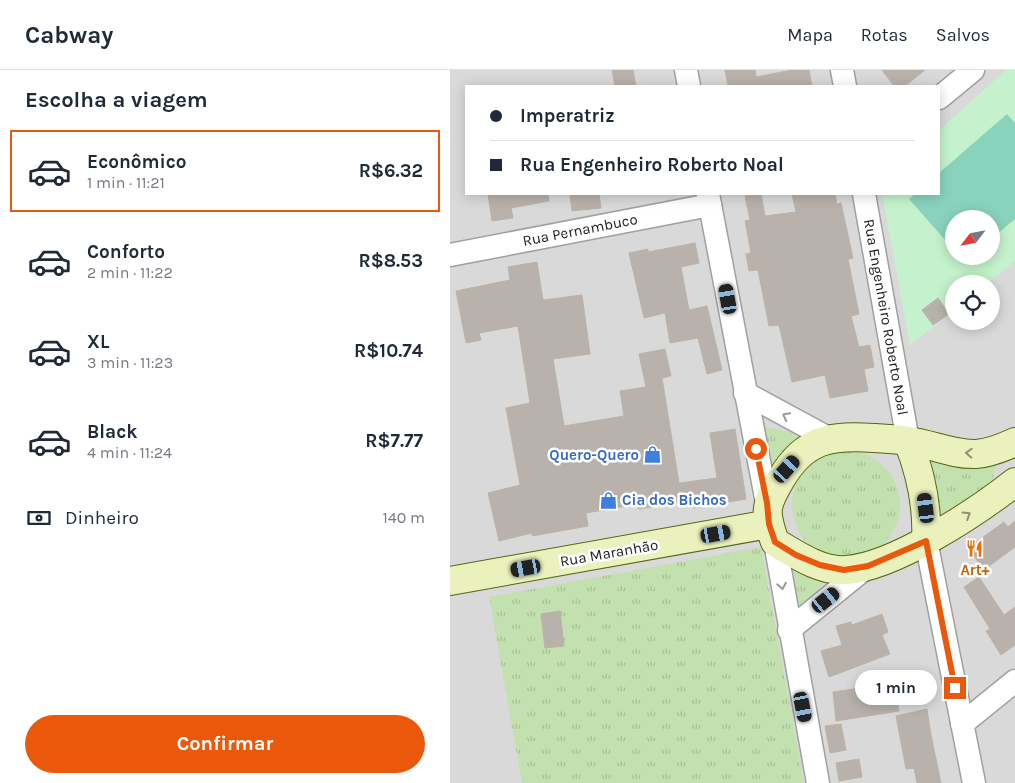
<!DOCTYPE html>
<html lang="pt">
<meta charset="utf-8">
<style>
body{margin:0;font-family:Karla,sans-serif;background:#f2f2f3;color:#1f2937;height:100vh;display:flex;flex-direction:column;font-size:19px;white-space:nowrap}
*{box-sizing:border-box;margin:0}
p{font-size:16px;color:#747a83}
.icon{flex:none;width:28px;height:28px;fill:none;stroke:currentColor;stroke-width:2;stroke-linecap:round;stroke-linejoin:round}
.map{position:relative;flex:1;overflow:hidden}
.drawer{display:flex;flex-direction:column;background:#fff;width:450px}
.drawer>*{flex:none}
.hud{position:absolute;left:15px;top:15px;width:475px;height:110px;border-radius:0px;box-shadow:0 2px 12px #0003;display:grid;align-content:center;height:110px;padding:0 25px;background:#fff}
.needle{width:32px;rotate:238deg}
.controls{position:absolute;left:495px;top:140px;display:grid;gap:10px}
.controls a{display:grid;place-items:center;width:55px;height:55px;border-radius:50%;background:#fff;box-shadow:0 2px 12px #0003;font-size:25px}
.end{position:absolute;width:22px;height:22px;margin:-11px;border:6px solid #ea580c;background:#fff;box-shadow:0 0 0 2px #fff}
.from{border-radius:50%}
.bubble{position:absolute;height:35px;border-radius:18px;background:#fff;box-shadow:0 2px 12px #0003;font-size:16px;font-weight:700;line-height:35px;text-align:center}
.car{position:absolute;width:15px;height:30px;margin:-15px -8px;border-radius:6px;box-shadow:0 0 4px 1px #0007;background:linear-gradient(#222 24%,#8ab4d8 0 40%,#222 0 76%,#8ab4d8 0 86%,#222 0)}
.hud b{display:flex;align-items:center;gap:18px;height:48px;font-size:19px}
.hud b+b{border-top:1px solid #e0e1e3}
.hud i{width:12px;height:12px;background:#1f2937}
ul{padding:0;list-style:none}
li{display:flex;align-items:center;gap:15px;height:82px;margin:0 10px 8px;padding:0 15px;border:2px solid transparent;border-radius:0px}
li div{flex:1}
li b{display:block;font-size:19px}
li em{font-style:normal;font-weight:700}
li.active{border-color:#ea580c}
li>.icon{width:45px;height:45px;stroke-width:1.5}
h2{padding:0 25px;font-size:22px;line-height:60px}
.pay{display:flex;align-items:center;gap:12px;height:55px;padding:0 25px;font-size:19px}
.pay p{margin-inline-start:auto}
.primary-button{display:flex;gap:10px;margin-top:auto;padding:10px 25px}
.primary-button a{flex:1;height:58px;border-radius:30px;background:#ea580c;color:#fff;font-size:20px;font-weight:700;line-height:58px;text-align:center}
header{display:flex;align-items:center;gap:30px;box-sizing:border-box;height:70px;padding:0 25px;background:#fff;border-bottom:1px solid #e0e1e3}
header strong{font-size:24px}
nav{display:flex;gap:28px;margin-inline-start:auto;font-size:18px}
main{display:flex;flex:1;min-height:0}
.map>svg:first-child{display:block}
.residential{fill:#dad9d9;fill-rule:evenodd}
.grass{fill:url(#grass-tufts)}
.park{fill:#c4f2cc;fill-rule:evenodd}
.pitch{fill:#89d3bd}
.building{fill:#b9b2ac;stroke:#bcb2a7}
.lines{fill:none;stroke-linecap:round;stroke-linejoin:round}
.street-casing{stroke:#a0a0a0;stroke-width:25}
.secondary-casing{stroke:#561;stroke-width:30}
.street{stroke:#fff;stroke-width:22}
.secondary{stroke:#eaf1bc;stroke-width:28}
.oneway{stroke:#999}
.oneway2{stroke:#8d9174}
.route{stroke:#ea580c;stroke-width:6}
.labels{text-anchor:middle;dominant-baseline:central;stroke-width:5;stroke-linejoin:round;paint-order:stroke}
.street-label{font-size:15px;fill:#1c1c1c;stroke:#fff}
.shop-label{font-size:15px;font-weight:bold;fill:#366cbe;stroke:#fff;text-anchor:end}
.food-label{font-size:15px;font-weight:bold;fill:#c56008;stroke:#fff}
</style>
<header>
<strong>Cabway</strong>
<nav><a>Mapa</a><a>Rotas</a><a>Salvos</a></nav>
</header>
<main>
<section class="drawer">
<h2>Escolha a viagem</h2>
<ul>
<li class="active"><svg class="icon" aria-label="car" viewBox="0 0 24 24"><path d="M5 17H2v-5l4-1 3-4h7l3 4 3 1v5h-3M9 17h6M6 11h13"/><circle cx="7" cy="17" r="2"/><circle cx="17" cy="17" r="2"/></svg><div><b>Econômico</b><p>1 min · 11:21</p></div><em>R$6.32</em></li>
<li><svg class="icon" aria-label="car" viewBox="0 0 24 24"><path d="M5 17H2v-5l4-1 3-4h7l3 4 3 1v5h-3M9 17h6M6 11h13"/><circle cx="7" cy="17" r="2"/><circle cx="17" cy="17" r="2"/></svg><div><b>Conforto</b><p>2 min · 11:22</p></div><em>R$8.53</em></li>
<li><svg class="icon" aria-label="car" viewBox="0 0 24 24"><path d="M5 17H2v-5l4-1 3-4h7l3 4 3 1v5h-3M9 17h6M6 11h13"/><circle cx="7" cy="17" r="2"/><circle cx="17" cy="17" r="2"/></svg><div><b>XL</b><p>3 min · 11:23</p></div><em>R$10.74</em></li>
<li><svg class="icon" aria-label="car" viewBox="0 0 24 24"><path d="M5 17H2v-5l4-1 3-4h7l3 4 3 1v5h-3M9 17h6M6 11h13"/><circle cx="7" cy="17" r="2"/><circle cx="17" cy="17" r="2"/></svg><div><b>Black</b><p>4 min · 11:24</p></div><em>R$7.77</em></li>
</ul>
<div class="pay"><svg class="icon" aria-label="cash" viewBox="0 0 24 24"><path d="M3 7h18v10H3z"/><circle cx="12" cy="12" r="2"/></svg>Dinheiro<p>140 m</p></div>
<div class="primary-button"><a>Confirmar</a></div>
</section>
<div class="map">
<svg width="565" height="713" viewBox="0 0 565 713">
<defs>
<pattern id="grass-tufts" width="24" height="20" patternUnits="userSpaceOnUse" patternTransform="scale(1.25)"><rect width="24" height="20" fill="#c3e1ae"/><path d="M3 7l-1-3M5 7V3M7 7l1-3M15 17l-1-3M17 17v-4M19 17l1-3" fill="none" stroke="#a7c095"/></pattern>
</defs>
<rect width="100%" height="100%" fill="#eceae3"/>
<path class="residential" d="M0 0H565V713H0ZM16 16H489V124H16ZM504 149H541V186H504ZM504 214H541V251H504Z"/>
<g class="grass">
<path d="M309 356 361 365 318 403Z"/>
<circle cx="396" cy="435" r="54"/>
<path d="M475 388 546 393 542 413 487 449Z"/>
<path d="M311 477 354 713H72L39 527Z"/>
<path d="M339 495 382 504 350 539Z"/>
</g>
<path class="park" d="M556 0H565V191L537 214H504V240L460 275 432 124H489V60ZM504 149H541V186H504Z"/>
<path class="pitch" d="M557 44 565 53V149L541 169V149H504V180L459 129 465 124H489V103Z"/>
<g class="building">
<path d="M162 0H183L186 16H165Z"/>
<path d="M275 0H305L306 7 342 0H359L362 16H278Z"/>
<path d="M432 0H475L455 16H444Z"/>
<path d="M38 124H98L99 131 61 138 63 148 42 151Z"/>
<path d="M120 124H149L151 138 122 141Z"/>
<path d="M311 124 315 146 346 142 342 124H385L387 134 391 133 403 188 398 189 409 244 401 246 409 277 420 275 424 297 414 299 418 321 380 328 375 305 342 312 329 255 319 256 308 200 299 201 296 184 301 183 295 151 300 150 295 126Z"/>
<path d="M245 173 249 193 231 197 239 240 257 236 272 300 257 304 248 268 220 273 215 243 194 248 179 183 198 179V182Z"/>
<path d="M87 192 93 230 132 225 140 284 103 289 114 356 174 346 170 321 196 317 189 284 215 279 221 306 212 308 229 413 267 408 260 363 285 359 296 429 244 438 243 430 189 439 188 434 136 443 138 456 82 466V463L49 471 38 423 70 415 56 338 80 333 68 256 29 263 31 270 16 273 6 221 60 210 58 197Z"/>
<path d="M488 228 499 244 483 255 472 240Z"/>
<path d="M565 451V477L534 500 518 478 554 452 558 457Z"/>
<path d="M529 507 554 545 565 537V575L551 585 536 561 540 559 514 517Z"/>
<path d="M110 541 114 576 95 578 91 544Z"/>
<path d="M432 544 438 562 432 565 440 584 379 607 371 581 392 575 386 556 401 552 402 555Z"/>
<path d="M444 613 449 641 386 651 383 622Z"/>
<path d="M477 639 481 665 491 713H467L464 698 456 699 446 646Z"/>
<path d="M391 654 396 680 380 683 375 656Z"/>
<path d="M409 689 412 707 389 711 386 693Z"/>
</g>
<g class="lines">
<defs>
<g id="street">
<path d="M236 0 239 16"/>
<path d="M392 0 395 16"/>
<path d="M489 28 523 0"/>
<path d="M258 124 317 433"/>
<path d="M414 124 458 371"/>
<path d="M0 185 260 135"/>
<path d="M295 323 378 368"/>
<path d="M476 471 524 713"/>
<path d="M325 472 368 713"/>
<path d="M339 560 418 496"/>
<path d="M512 654 565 611"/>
</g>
<g id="secondary">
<path d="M458 371C471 404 478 435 476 471"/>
<path d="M565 372C552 378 540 383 526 384 503 385 481 374 459 371 447 369 436 369 424 368 382 365 355 368 331 409 315 436 314 441 325 472 345 484 371 502 396 500 444 497 527 442 565 412"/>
<path d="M0 511 319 454"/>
</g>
</defs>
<use href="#street" class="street-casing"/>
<use href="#secondary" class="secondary-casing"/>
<use href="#street" class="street"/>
<use href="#secondary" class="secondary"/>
</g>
<defs><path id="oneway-chevron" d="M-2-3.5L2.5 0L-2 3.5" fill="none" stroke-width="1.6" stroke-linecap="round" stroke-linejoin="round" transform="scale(1.25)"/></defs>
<g class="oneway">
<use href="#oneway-chevron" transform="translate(336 346) rotate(-153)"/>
<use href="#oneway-chevron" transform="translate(332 516) rotate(80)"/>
</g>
<g class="oneway2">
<use href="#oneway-chevron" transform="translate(519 383) rotate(-177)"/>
<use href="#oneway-chevron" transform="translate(517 445) rotate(-32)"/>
</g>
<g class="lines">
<path class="route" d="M306 379 317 433 319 454 325 472 346 485 370 495 394 500 418 496 476 471 505 618"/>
</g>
<defs>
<symbol id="shop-bare" viewBox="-9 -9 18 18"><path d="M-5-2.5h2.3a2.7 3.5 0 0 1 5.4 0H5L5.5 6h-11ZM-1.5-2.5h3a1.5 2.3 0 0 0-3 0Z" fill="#3f7fe0" stroke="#fff" stroke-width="2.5" paint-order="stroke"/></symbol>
<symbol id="restaurant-bare" viewBox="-9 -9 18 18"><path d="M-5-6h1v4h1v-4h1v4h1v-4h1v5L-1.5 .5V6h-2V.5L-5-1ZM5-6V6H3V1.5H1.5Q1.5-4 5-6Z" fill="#e8710a" stroke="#fff" stroke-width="2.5" paint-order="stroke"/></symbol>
</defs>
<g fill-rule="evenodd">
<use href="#shop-bare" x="190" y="372" width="25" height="25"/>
<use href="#shop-bare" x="146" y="418" width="25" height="25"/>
<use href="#restaurant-bare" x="512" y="466" width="25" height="25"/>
</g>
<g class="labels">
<g class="street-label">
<text transform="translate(130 160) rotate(-11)">Rua Pernambuco</text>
<text transform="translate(436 247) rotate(80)">Rua Engenheiro Roberto Noal</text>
<text transform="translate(159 483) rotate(-10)">Rua Maranhão</text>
</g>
<g class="shop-label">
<text x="189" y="385">Quero-Quero</text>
<text x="172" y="430" text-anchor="start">Cia dos Bichos</text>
</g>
<g class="food-label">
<text x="525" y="500">Art+</text>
</g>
</g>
</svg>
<div class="controls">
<a><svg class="needle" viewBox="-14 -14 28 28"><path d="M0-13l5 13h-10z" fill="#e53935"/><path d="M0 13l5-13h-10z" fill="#747a83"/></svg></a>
<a><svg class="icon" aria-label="locate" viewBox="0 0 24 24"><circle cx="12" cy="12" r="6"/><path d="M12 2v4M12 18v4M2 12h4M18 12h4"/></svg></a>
</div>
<i class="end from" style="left:306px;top:379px"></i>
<i class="end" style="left:505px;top:618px"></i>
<div class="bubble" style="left:405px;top:600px;width:82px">1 min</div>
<i class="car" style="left:278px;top:229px;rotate:350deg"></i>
<i class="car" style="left:337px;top:399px;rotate:42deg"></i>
<i class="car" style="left:476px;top:438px;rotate:353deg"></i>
<i class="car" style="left:266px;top:464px;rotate:80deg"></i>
<i class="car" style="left:76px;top:498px;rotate:260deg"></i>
<i class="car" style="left:376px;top:530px;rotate:51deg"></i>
<i class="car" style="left:353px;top:637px;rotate:169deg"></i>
<div class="hud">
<b><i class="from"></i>Imperatriz</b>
<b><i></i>Rua Engenheiro Roberto Noal</b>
</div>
</div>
</main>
